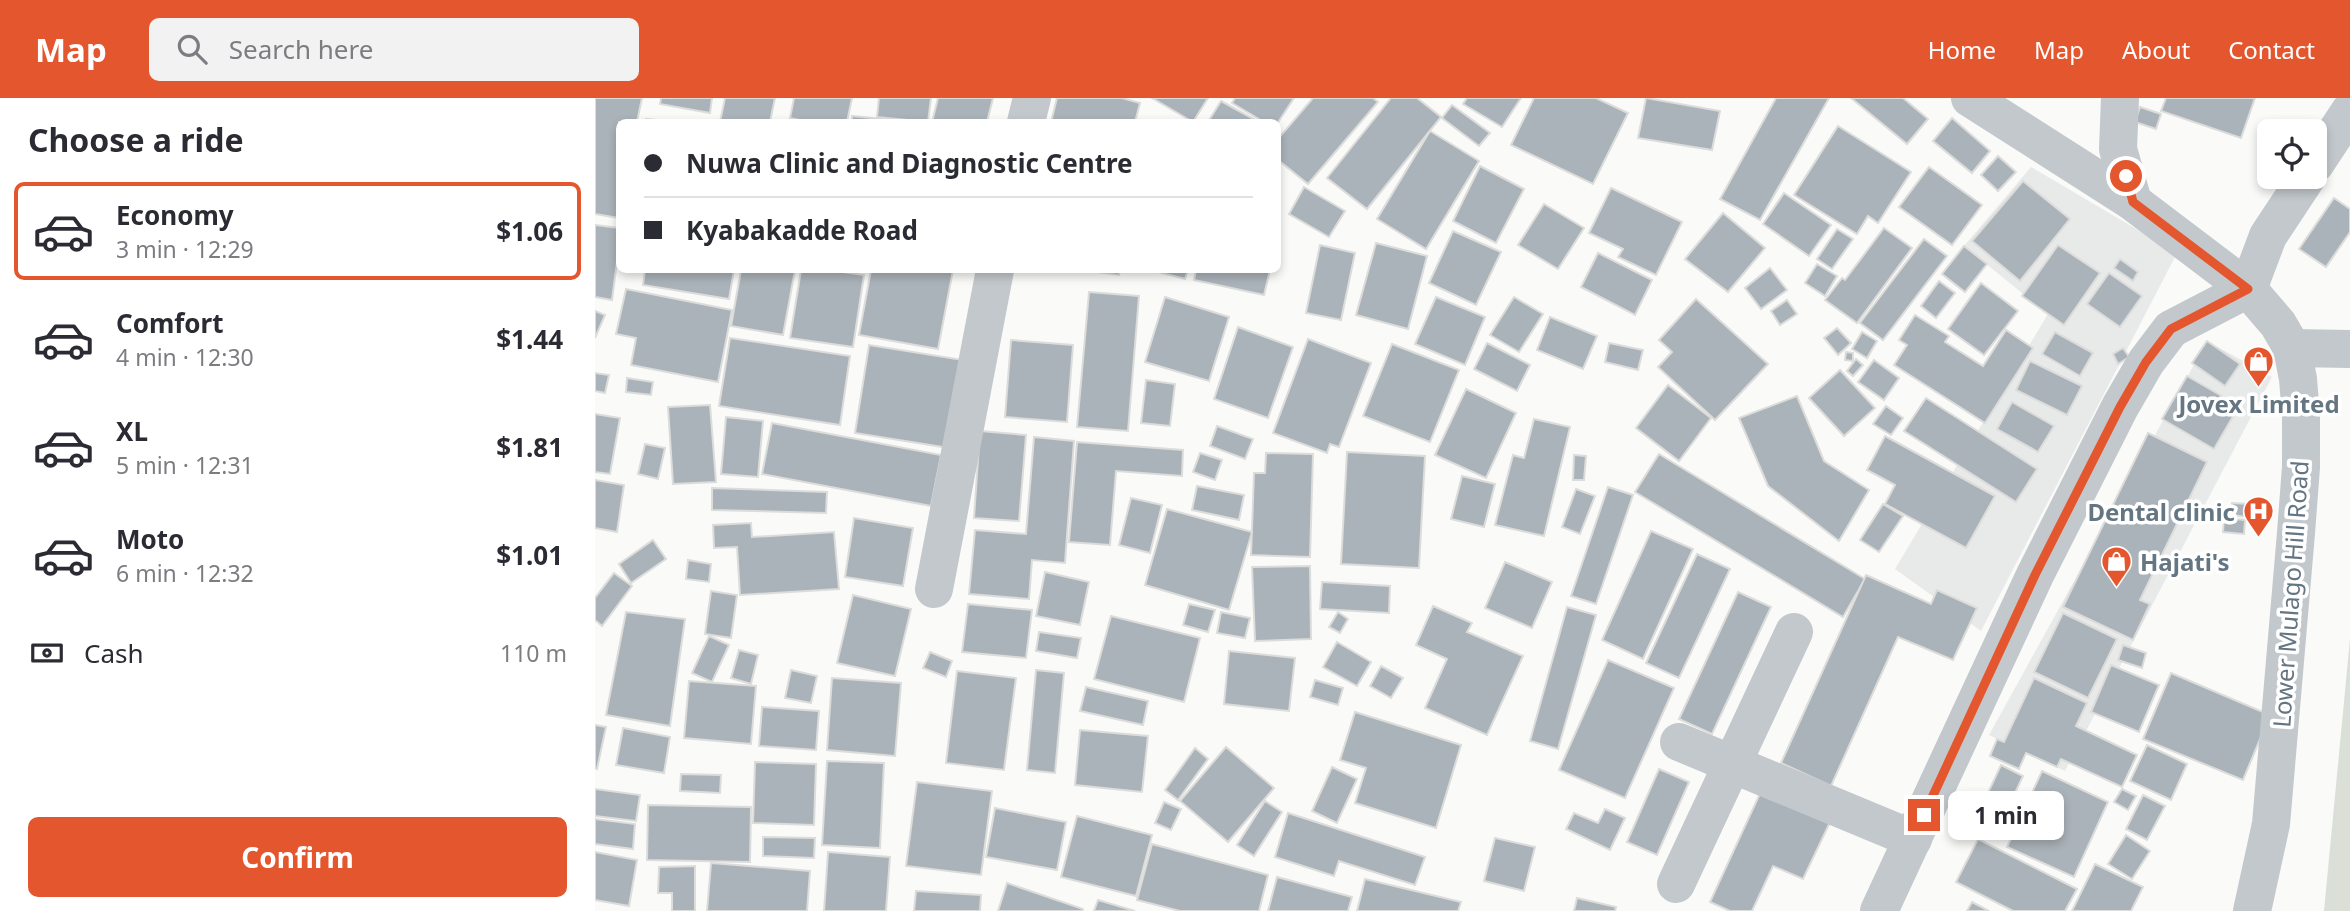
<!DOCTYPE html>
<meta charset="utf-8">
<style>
body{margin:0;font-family:"Noto Sans",sans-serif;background:#f2f2f3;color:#2b2b33;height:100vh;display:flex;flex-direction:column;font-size:26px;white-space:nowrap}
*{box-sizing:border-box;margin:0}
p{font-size:23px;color:#7c7c81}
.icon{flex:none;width:38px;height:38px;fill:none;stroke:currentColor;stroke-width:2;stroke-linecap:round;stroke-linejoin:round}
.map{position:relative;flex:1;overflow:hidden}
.details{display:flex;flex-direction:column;background:#fff;width:595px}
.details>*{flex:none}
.hud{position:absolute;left:21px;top:21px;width:665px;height:154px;border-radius:10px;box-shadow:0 4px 10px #0003;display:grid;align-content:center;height:154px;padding:0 28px;background:#fff}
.tools{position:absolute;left:1662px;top:21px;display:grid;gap:14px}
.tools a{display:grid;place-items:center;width:70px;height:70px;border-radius:10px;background:#fff;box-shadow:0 4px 10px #0003;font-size:35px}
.end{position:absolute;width:32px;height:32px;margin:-16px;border:9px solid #e4572e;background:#fff;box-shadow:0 0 0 4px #fff}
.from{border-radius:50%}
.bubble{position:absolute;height:49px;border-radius:10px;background:#fff;box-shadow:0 4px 10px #0003;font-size:23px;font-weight:700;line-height:49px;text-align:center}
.hud b{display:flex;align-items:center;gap:24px;height:66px;font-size:26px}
.hud b+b{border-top:2px solid #e1e1e2}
.hud i{width:18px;height:18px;background:#2b2b33}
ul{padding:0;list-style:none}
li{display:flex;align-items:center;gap:21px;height:98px;margin:0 14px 10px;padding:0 14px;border:4px solid transparent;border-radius:10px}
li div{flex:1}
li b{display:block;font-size:26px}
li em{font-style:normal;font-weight:700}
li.current{border-color:#e4572e}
li>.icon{width:63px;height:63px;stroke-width:1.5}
h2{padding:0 28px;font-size:32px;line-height:84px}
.pay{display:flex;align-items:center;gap:18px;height:77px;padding:0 28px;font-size:26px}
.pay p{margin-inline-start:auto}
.button{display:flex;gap:14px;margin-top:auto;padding:14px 28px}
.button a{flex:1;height:80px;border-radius:10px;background:#e4572e;color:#fff;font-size:28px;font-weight:700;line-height:80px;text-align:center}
header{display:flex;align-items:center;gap:42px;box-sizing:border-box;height:98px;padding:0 35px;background:#e4572e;color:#fff}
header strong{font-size:33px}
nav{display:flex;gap:38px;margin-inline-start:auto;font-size:24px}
.search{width:490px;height:63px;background:#f2f2f3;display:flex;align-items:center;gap:18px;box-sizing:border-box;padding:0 24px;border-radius:10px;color:#7c7c81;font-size:26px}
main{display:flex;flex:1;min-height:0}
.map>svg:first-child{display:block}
.built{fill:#e8e9e9}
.green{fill:#dadfd7}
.building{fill:#aab3b9;stroke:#dcdcda;stroke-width:2}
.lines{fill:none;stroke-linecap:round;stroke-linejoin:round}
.minor{stroke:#c3c8cc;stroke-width:38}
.route{stroke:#e4572e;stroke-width:9}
.labels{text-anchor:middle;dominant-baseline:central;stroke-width:7;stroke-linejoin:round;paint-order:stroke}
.poi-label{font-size:24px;font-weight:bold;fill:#657683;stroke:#fff}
.street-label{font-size:24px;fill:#657683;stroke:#fff}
</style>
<header>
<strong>Map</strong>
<div class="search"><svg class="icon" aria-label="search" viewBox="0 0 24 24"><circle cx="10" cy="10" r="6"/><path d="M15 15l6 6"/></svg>Search here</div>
<nav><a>Home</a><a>Map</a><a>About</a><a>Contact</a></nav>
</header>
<main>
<section class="details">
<h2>Choose a ride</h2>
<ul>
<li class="current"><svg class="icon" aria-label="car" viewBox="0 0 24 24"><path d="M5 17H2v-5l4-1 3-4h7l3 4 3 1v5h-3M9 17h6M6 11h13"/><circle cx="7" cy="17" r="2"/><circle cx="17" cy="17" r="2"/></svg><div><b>Economy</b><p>3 min · 12:29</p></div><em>$1.06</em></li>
<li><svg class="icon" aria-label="car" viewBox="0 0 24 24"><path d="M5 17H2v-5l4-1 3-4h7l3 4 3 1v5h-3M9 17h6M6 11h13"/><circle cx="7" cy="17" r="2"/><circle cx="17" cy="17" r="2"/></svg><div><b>Comfort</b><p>4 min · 12:30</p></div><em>$1.44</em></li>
<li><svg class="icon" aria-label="car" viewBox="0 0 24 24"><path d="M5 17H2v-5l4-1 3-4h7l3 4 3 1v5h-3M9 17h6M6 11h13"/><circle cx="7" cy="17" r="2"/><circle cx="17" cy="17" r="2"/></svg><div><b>XL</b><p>5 min · 12:31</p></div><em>$1.81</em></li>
<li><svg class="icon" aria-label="car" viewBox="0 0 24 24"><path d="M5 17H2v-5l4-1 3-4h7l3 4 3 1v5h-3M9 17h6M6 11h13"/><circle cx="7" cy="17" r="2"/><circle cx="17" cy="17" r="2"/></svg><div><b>Moto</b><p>6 min · 12:32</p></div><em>$1.01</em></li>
</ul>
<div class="pay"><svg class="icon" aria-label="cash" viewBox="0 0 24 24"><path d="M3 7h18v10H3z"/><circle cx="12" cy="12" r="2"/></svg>Cash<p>110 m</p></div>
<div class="button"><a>Confirm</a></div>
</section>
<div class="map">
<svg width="1755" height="813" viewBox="0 0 1755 813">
<rect width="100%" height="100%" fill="#fafaf8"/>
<g class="built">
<path d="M1436 69 1582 155 1386 533 1300 471 1453 216 1369 148Z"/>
<path d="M1612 243 1677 279 1470 673 1394 637Z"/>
</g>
<path class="green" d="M1755 541V813H1729Z"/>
<g class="building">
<path d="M0 0H47L42 24H24V120L0 116Z"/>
<path d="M66 0H117L115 15 65 6Z"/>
<path d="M130 0H180L175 24H125Z"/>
<path d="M199 0H257L252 24H214L195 20Z"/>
<path d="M284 0H336L333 24 282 19Z"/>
<path d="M343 0H398L392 24H337Z"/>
<path d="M462 0H527L545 5 540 24H456Z"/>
<path d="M557 0H613L598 24Z"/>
<path d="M640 0H699L682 26 669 24 637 5Z"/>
<path d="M718 0H778L783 4 713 86 682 61V42Z"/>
<path d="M796 0H822L846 19 772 111 732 80Z"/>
<path d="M872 0H926L907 29 868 6Z"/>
<path d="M939 0H1001L1033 15 998 86 916 47Z"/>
<path d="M1051 0 1125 13 1117 52 1043 40Z"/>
<path d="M1181 0H1234L1165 122 1125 101Z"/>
<path d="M1256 0H1308L1333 21 1312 46Z"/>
<path d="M1571 0H1660L1646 40 1566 13Z"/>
<path d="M626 3 664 24H613Z"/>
<path d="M857 7 895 35 884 48 847 20Z"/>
<path d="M1545 9 1566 16 1561 31 1540 24Z"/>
<path d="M257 18 286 21V24H257Z"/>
<path d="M1357 20 1395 53 1377 75 1338 43Z"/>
<path d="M51 21 83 24H51Z"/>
<path d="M1243 28 1316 74 1283 125 1273 118 1262 136 1199 97Z"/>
<path d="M835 33 884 63 831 151 782 121Z"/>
<path d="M1403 58 1421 74 1403 93 1386 77Z"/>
<path d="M885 68 929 91 901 145 858 123Z"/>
<path d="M1334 69 1387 107 1357 147 1304 109Z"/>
<path d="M1428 83 1475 121 1425 183 1377 143Z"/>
<path d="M709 89 750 113 734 139 694 116Z"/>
<path d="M1016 90 1087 124 1061 177 1023 159 1028 151 994 135Z"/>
<path d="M1189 95 1236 127 1214 158 1168 126Z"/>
<path d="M1739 100 1755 111V134L1731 169 1704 151Z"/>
<path d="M949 106 989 130 963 171 923 147Z"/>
<path d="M1128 115 1170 150 1133 194 1090 161Z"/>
<path d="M0 127 24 130V149L17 202 0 199Z"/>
<path d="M1289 130 1317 150 1262 225 1230 202 1247 180 1250 182Z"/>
<path d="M1242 131 1258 141 1237 171 1222 161Z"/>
<path d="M858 133 906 154 881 207 834 185Z"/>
<path d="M1329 141 1352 158 1288 242 1265 225Z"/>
<path d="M781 145 832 158 813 231 761 217Z"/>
<path d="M725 147 760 155 746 222 711 215Z"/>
<path d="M1463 147 1505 175 1469 227 1427 198Z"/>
<path d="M1369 148 1392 166 1370 194 1347 176Z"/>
<path d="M1003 155 1057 182 1040 217 986 189Z"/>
<path d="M1525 161 1543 174 1538 183 1519 170Z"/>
<path d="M1222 166 1242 178 1230 198 1210 185Z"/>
<path d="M1175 170 1192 192 1166 211 1150 190Z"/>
<path d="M50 172H139L134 201 48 187Z"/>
<path d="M146 172H200L188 237 136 228Z"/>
<path d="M206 172H233L269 177 258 249 195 240Z"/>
<path d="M276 172H358L343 251 264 237Z"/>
<path d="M487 172H525L524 177Z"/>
<path d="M556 172H593L590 181Z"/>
<path d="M601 172H675L669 197 599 182Z"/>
<path d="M1514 175 1547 198 1525 229 1492 206Z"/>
<path d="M1344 183 1360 195 1341 220 1326 208Z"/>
<path d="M1386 185 1423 213 1389 257 1353 231Z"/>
<path d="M31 191 137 212 123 284 36 267 41 240 21 236Z"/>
<path d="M494 194 544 198 533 333 482 329Z"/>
<path d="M570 199 634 219 614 283 550 264Z"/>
<path d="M841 199 890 219 870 267 820 246Z"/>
<path d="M919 199 948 216 924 254 895 237Z"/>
<path d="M1101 201 1173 266 1120 322 1063 269 1077 254 1064 242Z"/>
<path d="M1192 202 1202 216 1185 227 1176 213Z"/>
<path d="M0 213 10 217 0 240Z"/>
<path d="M1320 217 1354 238 1350 244 1388 268 1411 232 1438 250 1390 325 1299 267 1312 247 1304 242Z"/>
<path d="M955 219 1002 238 988 271 942 252Z"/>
<path d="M643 229 698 249 673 320 619 301Z"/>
<path d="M1242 230 1256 245 1243 257 1229 240Z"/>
<path d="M1267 234 1282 243 1272 260 1257 251Z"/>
<path d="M1460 234 1498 255 1485 278 1447 256Z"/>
<path d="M135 240 255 258 245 327 124 308Z"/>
<path d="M713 241 776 265 744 349 735 346 732 355 678 335Z"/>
<path d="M416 242 478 247 472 324 410 319Z"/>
<path d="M1612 243 1645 266 1630 288 1597 265Z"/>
<path d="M892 245 935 267 922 293 879 271Z"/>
<path d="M1014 245 1048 252 1043 272 1010 264Z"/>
<path d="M797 246 864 272 835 344 768 318Z"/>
<path d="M274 247 368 262 354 350 260 335Z"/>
<path d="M1528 250 1534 259 1523 266 1518 256Z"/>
<path d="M1251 254 1258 255V263L1250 262Z"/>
<path d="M1261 261 1268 267 1258 278 1252 273Z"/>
<path d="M1279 262 1304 280 1289 302 1263 284Z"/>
<path d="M1435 263 1487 288 1472 317 1421 292Z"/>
<path d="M1245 272 1280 310 1249 338 1214 300Z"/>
<path d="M0 275 14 277 10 295 0 293Z"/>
<path d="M1592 278 1644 308 1619 351 1567 321Z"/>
<path d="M32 280 58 284 56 297 31 294Z"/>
<path d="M551 282 580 286 575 328 546 325Z"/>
<path d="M1073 287 1116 320 1084 363 1041 330Z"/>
<path d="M871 291 921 315 891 380 840 357Z"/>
<path d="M1202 298 1229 363 1274 392 1244 443 1173 388 1144 320Z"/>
<path d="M1331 300 1442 371 1421 404 1309 333Z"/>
<path d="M1417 304 1459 328 1443 354 1402 331Z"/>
<path d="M115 307 121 384 78 386 73 309Z"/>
<path d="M1291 308 1308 320 1296 337 1278 326Z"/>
<path d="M0 316 25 320 15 376 0 374Z"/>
<path d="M131 319 168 323 163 379 126 376Z"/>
<path d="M939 321 975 329 949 438 900 427 918 357 929 360Z"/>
<path d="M177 325 346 357 336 408 167 376Z"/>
<path d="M622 328 658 341 650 361 615 348Z"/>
<path d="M385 333 431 337 424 423 379 420Z"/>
<path d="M1553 335 1612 364 1545 502 1555 506 1538 542 1468 509Z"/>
<path d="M1290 338 1400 398 1371 450 1290 406 1300 387 1272 372Z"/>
<path d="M439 339 479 343 470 465 437 462 434 501 374 496 380 432 431 436Z"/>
<path d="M482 344 588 352 587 378 521 373 515 447 474 444Z"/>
<path d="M50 346 70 350 63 381 43 376Z"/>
<path d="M752 354 830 358 824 470 746 466Z"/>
<path d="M605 355 627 362 620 382 598 374Z"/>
<path d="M671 355 718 356 715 459 656 457 659 375H670Z"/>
<path d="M1064 356 1270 481 1248 519 1040 394Z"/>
<path d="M979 357 991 358 989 382H978Z"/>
<path d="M867 378 900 386 889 429 856 421Z"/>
<path d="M0 382 29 387 22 434 0 430Z"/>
<path d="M602 388 649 397 644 422 597 412Z"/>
<path d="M1013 389 1038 397 1001 506 976 498Z"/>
<path d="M117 390 232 394 231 415 117 412Z"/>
<path d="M981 391 1000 398 985 436 967 429Z"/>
<path d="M536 400 567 407 555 455 524 447Z"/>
<path d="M1637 405 1654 406 1653 419 1636 417Z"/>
<path d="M1288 406 1308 418 1284 454 1265 442Z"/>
<path d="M572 411 657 434 634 512 550 487Z"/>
<path d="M259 420 318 430 308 488 250 479Z"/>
<path d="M1629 420 1650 422 1649 436 1628 434Z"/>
<path d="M156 425 157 439 239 434 244 491 145 497 142 449 119 450 118 427Z"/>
<path d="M1056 433 1098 451 1048 561 1007 542Z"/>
<path d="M58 442 71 461 36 485 24 466Z"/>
<path d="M1102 456 1135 471 1084 580 1051 565Z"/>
<path d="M93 462 116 466 114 484 91 481Z"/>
<path d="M910 464 957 484 937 530 890 510Z"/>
<path d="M715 468 716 541 660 543 657 469Z"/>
<path d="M450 474 494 484 485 527 441 518Z"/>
<path d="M19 475 37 488 7 528 0 522V500Z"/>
<path d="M1271 477 1336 506 1342 492 1382 510 1358 562 1303 539 1236 688 1186 665Z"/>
<path d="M727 484 795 488 794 515 725 511Z"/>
<path d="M116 493 142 497 136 540 110 536Z"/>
<path d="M1143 494 1176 509 1117 636 1084 621Z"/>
<path d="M258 497 316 511 300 578 242 565Z"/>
<path d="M373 506 437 512 431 560 367 554Z"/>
<path d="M594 506 620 512 613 534 588 527Z"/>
<path d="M838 508 877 525 872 534 928 558 892 637 830 610 852 561 821 547Z"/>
<path d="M972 509 1001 517 963 651 935 643Z"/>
<path d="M31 514 90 521 75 628 11 617Z"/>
<path d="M626 514 655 520 650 540 622 535Z"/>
<path d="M743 514 753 521 745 535 734 529Z"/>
<path d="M1468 515 1522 541 1493 600 1439 574Z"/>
<path d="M516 518 605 540 589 604 499 581Z"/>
<path d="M444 534 486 540 482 560 441 553Z"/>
<path d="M114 538 134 547 117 584 97 575Z"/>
<path d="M742 544 776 564 762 588 728 569Z"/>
<path d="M1528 547 1551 555 1547 570 1523 562Z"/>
<path d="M144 552 163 557 156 586 136 580Z"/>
<path d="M634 553 700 560 694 613 629 606Z"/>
<path d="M335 554 357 563 351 579 328 570Z"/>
<path d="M1013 562 1079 590 1030 700 964 672Z"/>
<path d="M1516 567 1564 587 1544 634 1496 614Z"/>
<path d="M786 568 808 580 796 600 775 588Z"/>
<path d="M196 572 222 578 216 605 190 600Z"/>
<path d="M441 572 469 575 460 675 432 672Z"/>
<path d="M362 573 421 580 409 672 351 665Z"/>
<path d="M1576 575 1675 617 1648 682 1548 641Z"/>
<path d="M237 580 306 585 300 658 232 652Z"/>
<path d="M1439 580 1492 605 1481 628 1542 657 1527 689 1466 661 1462 669 1431 655 1424 671 1395 658 1402 641 1409 644Z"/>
<path d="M720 582 748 590 743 607 715 599Z"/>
<path d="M94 583 161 588 156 646 89 640Z"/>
<path d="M491 589 553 603 548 627 485 613Z"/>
<path d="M167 609 224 613 221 652 164 648Z"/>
<path d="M760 614 866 647 841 730 760 705 771 670 745 662Z"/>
<path d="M0 627 11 629 2 671 0 670Z"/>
<path d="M28 630 75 639 69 675 21 667Z"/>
<path d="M485 632 553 638 547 694 480 687Z"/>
<path d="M1552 647 1592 666 1576 702 1535 683Z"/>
<path d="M631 649 679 690 633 744 585 703Z"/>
<path d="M600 650 613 661 583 702 570 692Z"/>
<path d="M232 663 289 665 285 750 227 747Z"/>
<path d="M160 664 221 666 219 727 158 725Z"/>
<path d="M1406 667 1428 678 1413 710 1391 699Z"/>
<path d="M737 669 762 681 742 725 717 713Z"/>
<path d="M1064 671 1094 684 1062 757 1032 744Z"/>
<path d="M1447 673 1513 704 1479 779 1412 749Z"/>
<path d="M86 676 126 677 125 695 85 693Z"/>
<path d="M322 684 397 693 386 777 311 768Z"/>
<path d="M1168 689 1237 720 1208 781 1178 768 1157 813H1135L1115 804Z"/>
<path d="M0 691 45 697 41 723 0 718Z"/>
<path d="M1527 691 1541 698 1533 712 1519 704Z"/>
<path d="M1548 697 1570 708 1552 742 1531 731Z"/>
<path d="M670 703 687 714 659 758 642 747Z"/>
<path d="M569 704 586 711 576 732 560 725Z"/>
<path d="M53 707 156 709 155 764 52 762Z"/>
<path d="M400 710 471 724 462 772 391 759Z"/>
<path d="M1010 711 1030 720 1015 752 971 731 979 715 1003 725Z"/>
<path d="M693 715 830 759 820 787 744 763 739 778 680 759Z"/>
<path d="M482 718 557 737 541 798 466 779Z"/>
<path d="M0 721 40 726 38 751 0 746Z"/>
<path d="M1531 737 1555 753 1537 781 1513 766Z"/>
<path d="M168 739 220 740 219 760 168 758Z"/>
<path d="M900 740 940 749 929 793 889 783Z"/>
<path d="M1383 741 1482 791 1470 813H1418L1361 784Z"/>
<path d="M557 746 673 777 664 813H585L542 802Z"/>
<path d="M0 754 42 762 34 808 0 802Z"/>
<path d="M233 754 295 759 291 813H229Z"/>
<path d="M116 765 215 773 212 813H112Z"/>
<path d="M1500 766 1548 789 1536 813H1477Z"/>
<path d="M100 768V813H77V795H63L64 769Z"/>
<path d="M682 779 757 799 753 813H673Z"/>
<path d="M770 781 866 804 863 813H762Z"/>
<path d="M412 785 488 811 487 813H403Z"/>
<path d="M321 793 386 797 385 813H319Z"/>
<path d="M982 800 1021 809 1020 813H979Z"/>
<path d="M503 802 540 813H499Z"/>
<path d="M1377 804 1394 813H1372Z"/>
</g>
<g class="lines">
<g class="minor">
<path d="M1375 0 1538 104 1653 191 1683 226 1697 250 1703 281 1706 318V369L1701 435 1676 726 1657 813"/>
<path d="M1525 0 1523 51 1538 104"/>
<path d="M431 24 437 0"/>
<path d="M1720 66 1755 13"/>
<path d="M1653 191 1673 138 1712 79"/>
<path d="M1697 250 1755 251"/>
<path d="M339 491 400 172"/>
<path d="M1084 644 1318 741"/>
<path d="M1081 786 1199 534"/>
<path d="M1284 813 1440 477 1525 309 1551 264 1576 231 1653 191"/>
</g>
</g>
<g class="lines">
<path class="route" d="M1329 717 1440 477 1525 309 1551 264 1576 231 1653 191 1538 104 1531 78"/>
</g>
<defs>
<symbol id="shop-pin" viewBox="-11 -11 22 30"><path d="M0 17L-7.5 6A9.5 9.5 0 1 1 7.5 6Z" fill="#e4572e" stroke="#fff"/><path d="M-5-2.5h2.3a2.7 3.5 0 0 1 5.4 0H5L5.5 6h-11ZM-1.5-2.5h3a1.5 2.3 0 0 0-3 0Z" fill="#fff"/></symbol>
<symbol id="hospital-pin" viewBox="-11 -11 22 30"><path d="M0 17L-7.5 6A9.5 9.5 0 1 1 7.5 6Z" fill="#e4572e" stroke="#fff"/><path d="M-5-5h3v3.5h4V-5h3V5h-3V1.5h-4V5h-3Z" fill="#fff"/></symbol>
</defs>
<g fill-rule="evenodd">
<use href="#shop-pin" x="1646" y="246" width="35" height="47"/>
<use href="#hospital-pin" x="1646" y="396" width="35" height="47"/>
<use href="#shop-pin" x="1504" y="446" width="35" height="47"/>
</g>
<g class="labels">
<g class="poi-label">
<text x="1664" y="305">Jovex Limited</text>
<text x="1640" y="413" text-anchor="end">Dental clinic</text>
<text x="1545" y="463" text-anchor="start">Hajati's</text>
</g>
<g class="street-label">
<text transform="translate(1695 496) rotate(-86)">Lower Mulago Hill Road</text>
</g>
</g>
</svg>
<div class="tools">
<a><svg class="icon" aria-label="locate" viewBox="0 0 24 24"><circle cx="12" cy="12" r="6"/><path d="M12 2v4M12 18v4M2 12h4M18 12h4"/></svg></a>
</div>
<i class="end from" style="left:1531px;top:78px"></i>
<i class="end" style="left:1329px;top:717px"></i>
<div class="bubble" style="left:1353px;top:693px;width:116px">1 min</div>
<div class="hud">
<b><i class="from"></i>Nuwa Clinic and Diagnostic Centre</b>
<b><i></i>Kyabakadde Road</b>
</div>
</div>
</main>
